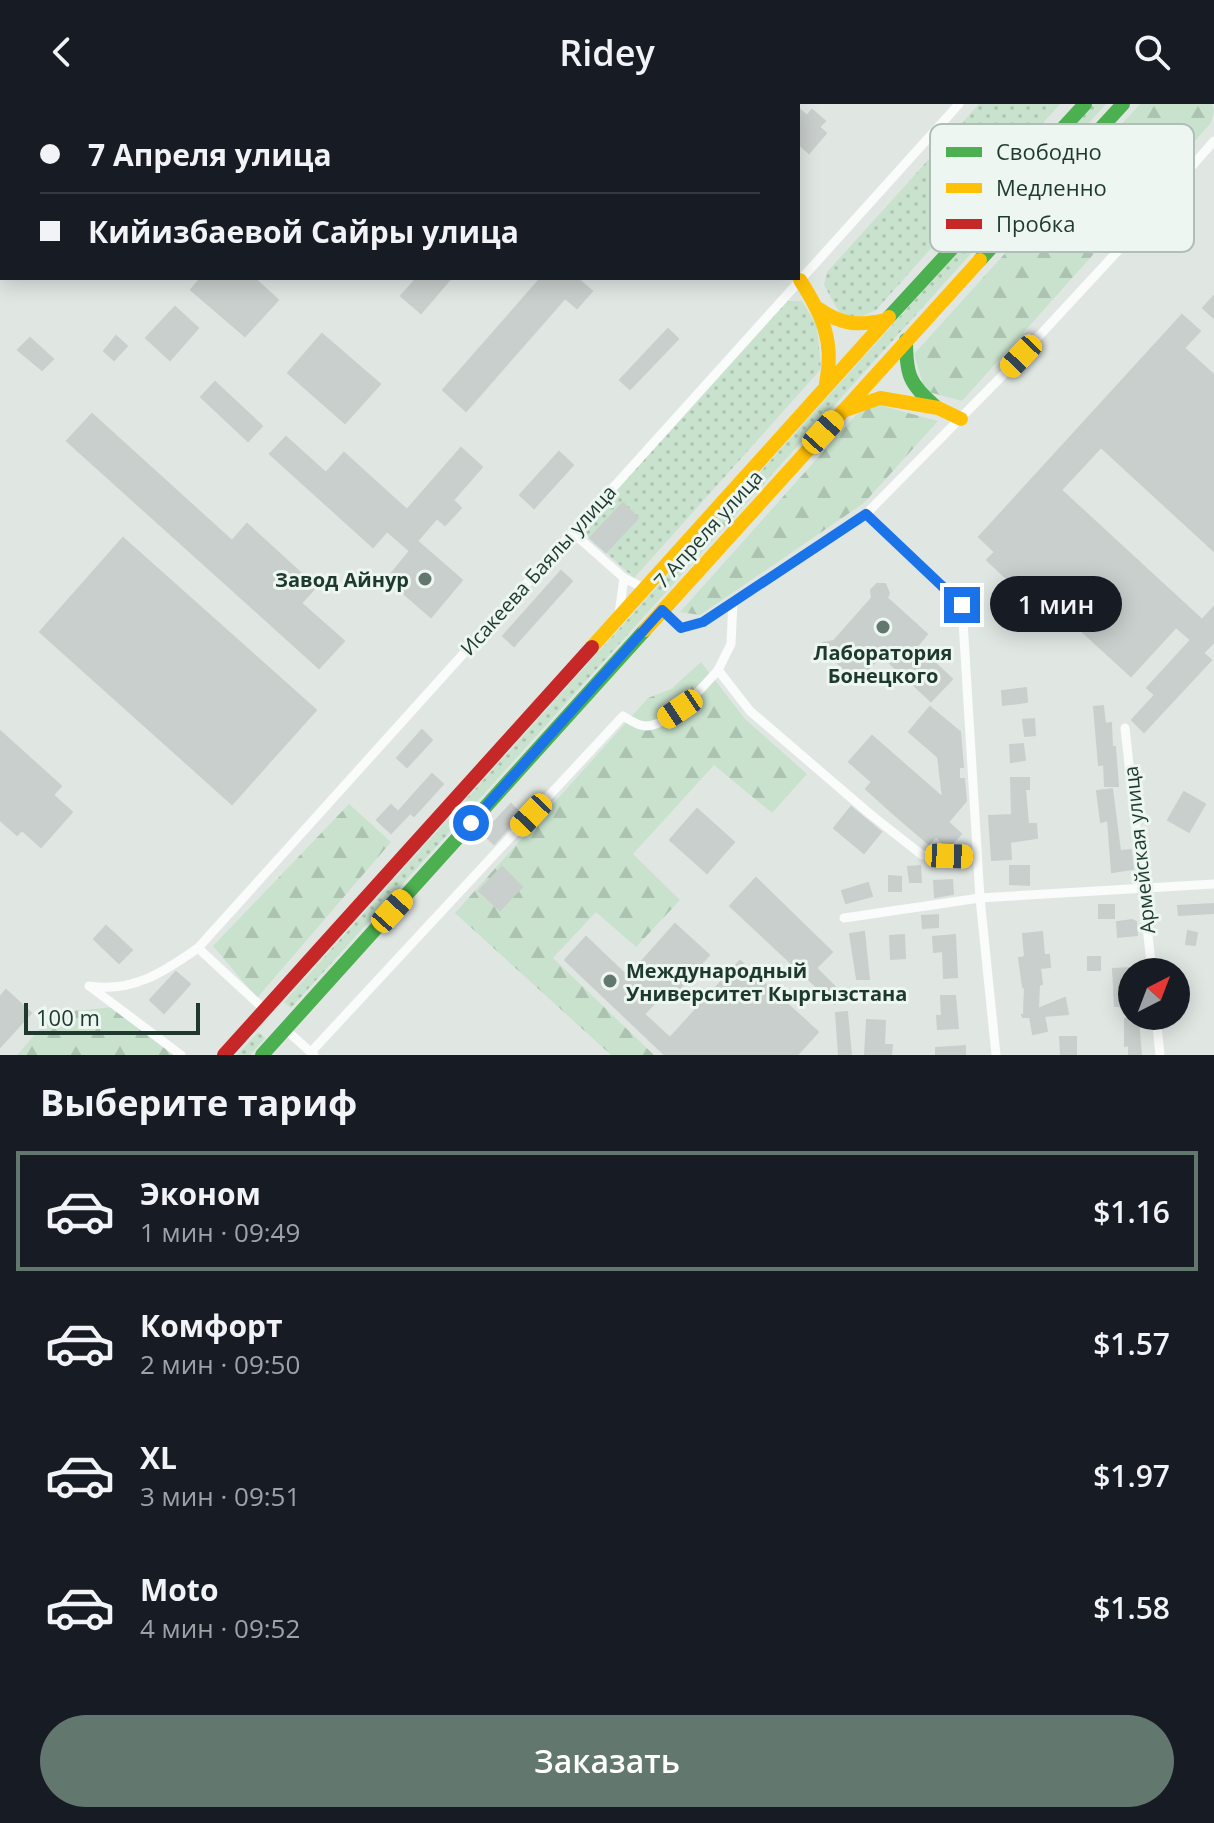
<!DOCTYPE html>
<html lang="ru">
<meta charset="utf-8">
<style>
body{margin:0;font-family:"Open Sans",sans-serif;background:#20242c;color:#f1f3f6;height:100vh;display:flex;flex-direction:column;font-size:30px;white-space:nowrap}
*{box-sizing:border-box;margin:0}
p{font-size:26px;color:#9ea1a6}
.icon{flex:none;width:44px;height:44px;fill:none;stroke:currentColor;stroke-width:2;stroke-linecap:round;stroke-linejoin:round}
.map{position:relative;height:951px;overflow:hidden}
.drawer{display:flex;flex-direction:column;background:#171b24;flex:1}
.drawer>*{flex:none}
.top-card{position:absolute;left:0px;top:0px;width:800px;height:176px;box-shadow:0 4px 20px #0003;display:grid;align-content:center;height:176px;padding:0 40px;background:#171b24}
.needle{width:52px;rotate:42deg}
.controls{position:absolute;left:1118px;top:854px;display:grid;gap:16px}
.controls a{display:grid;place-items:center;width:72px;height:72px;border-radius:50%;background:#171b24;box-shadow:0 4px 20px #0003;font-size:40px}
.scale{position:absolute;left:24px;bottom:20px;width:176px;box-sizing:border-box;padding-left:8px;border:4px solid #1e3a2f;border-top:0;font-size:22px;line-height:28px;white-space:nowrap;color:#1e3a2f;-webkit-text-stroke:6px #edf6f1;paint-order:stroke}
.end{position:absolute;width:36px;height:36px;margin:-18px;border:10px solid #1a73e8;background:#fff;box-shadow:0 0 0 4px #fff}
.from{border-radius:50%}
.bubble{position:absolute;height:56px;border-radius:28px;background:#171b24;box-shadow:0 4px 20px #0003;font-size:26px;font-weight:600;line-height:56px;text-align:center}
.car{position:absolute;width:24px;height:48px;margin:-24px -12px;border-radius:10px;box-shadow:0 0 6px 2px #0007;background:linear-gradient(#f5c518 24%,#345 0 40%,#f5c518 0 76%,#345 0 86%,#f5c518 0)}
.top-card b{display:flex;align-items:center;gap:28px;height:76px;font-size:30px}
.top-card b+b{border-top:2px solid #363941}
.top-card i{width:20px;height:20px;background:#f1f3f6}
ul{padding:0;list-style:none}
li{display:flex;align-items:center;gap:24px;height:120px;margin:0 16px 12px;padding:0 24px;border:4px solid transparent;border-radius:0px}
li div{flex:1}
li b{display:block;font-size:30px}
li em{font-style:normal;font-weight:600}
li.active{border-color:#62776e}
li>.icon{width:72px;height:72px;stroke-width:1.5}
h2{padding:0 40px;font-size:36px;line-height:96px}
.button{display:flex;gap:16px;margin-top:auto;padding:16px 40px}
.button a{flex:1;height:92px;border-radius:48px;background:#62776e;color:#fff;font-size:32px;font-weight:600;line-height:92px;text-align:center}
header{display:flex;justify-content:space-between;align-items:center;height:104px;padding:0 40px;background:#171b24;font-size:36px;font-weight:600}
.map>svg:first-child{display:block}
.grass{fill:url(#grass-dots)}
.forest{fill:url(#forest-firs)}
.building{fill:#c9cfcc;stroke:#c9cfcc;stroke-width:2}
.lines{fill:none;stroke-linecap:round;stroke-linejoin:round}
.street{stroke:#fafbfb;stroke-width:9}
.fast{stroke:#4caf50;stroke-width:14}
.slow{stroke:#ffc107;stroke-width:14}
.jam{stroke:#c62828;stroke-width:14}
.rail-casing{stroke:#c5c9c8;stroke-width:7}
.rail{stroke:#edf6f1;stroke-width:4;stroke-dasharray:12;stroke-linecap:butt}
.route{stroke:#1a73e8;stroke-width:10}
.poi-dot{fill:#62776e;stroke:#edf6f1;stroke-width:3}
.labels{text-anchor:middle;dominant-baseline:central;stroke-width:6;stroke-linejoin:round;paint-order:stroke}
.street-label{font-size:20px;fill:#1e3a2f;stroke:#edf6f1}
.poi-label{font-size:20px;font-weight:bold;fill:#1e3a2f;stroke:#edf6f1;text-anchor:end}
.key{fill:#edf6f1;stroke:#afbeb7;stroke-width:2}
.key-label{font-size:22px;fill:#1e3a2f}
</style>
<header><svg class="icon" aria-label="back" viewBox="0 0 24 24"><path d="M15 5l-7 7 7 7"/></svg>Ridey<svg class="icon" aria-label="search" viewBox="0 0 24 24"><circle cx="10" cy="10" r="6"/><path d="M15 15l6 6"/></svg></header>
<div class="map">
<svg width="1214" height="951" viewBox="0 0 1214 951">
<defs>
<pattern id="grass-dots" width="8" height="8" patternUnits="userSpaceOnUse" patternTransform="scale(2)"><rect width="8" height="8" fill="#c8e2cd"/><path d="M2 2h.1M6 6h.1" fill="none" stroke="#abc3b0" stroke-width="1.8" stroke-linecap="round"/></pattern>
<pattern id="forest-firs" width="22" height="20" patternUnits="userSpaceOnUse" patternTransform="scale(2)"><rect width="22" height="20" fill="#c8e2cd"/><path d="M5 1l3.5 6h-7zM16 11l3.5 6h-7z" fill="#abc3b0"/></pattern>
</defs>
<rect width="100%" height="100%" fill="#e0e7e3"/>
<g class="grass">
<path d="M979 0H1060L876 206 858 214 840 210 824 181 827 168Z"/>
<path d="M1091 0H1106L291 904 284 898Z"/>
<path d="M788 197H802L817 222 821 265 634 474 581 426 726 258Z"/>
<path d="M258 928 265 934 250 951H237Z"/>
</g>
<g class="forest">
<path d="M1140 0H1212L1214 7 1211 19 962 297 925 287 914 250Z"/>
<path d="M875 300 938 317 864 399 700 511 680 508 856 311Z"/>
<path d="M701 558 745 615 807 670 772 709 714 661 633 750 680 796 636 843 596 808 553 854 654 951H611L455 809 648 594 671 585Z"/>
<path d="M349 700 391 738 257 894 213 842Z"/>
<path d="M113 903 174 951H17L54 909Z"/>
</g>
<g class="building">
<path d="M798 4 807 12 812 6 825 17 819 23 826 29 809 49 798 39Z"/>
<path d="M201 174H254L278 196 245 232 191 186Z"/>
<path d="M417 174H451L421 209 401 192Z"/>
<path d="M541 174H577L592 187 577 204 565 194 466 307 443 286Z"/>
<path d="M1214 192V214L1203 204Z"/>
<path d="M175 203 198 224 170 256 146 234Z"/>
<path d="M1182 211 1200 227 1184 244 1214 271V447L1101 343 1061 386 1202 516 1214 503V538L1203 549 1211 556 1144 628 1132 616 1155 591 1147 584 1191 536 1176 523 1131 572 1027 477 1019 486 987 456 995 448 979 433Z"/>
<path d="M668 225 678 235 630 285 620 276Z"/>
<path d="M322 230 380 280 345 319 288 269Z"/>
<path d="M116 232 127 242 114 256 104 247Z"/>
<path d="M30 234 53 255 42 266 18 246Z"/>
<path d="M215 278 262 322 248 337 201 293Z"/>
<path d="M92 310 232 437 247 420 316 483 301 499 344 537 319 564 67 337Z"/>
<path d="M286 333 326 369 344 349 407 406 461 344 482 363 453 396 461 404 445 421 437 414 417 437 462 476 431 513 387 475 410 447 387 427 373 443 270 350Z"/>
<path d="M559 348 573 361 534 404 520 391Z"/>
<path d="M623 399 638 414 606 448 590 434Z"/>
<path d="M123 434 316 606 232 700 40 528Z"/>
<path d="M561 467 572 477 514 542 503 532Z"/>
<path d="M877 480H885L889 489 887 494 927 530 917 542 952 575 931 597 881 551 858 577 832 554 828 555 820 551 819 547 823 539 834 537 872 494 871 486Z"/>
<path d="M1026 584 1027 598 1003 601 1002 587Z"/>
<path d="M1103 602 1105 620 1111 619 1112 643H1115L1118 682H1105L1104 660 1099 661 1094 603Z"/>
<path d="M930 603 960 628 963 663H959V675H964L966 697 948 718 961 730 948 744 936 732 929 740 895 711 866 685 872 678 849 658 872 632 943 694 938 653 909 628Z"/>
<path d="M1034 615 1035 631 1025 632 1023 616Z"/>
<path d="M422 626 432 636 407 663 397 654Z"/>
<path d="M0 627 61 682 53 691 72 708 41 743 22 726 17 731 0 716Z"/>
<path d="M1023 640 1025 656 1011 658 1010 641Z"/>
<path d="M432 670 443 680 414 712 410 709 391 729 377 716 391 701 398 708Z"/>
<path d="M1011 674H1029V685H1025L1028 720H1036L1037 734 1010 738 1011 755 992 756 989 712 1012 711Z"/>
<path d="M1112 685 1120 747 1131 746 1133 765 1112 768 1108 716 1101 718 1097 687Z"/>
<path d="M1184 688 1205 700 1189 728 1168 716Z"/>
<path d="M511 700 521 710 494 740 483 730Z"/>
<path d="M851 703 881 728 864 749 834 724Z"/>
<path d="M697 705 734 738 707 769 670 736Z"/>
<path d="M920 762 921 778H910L908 763Z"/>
<path d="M1010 762H1029V781L1010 780Z"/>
<path d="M502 763 522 783 500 806 479 787Z"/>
<path d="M889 772 901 773V787H889Z"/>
<path d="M756 774 832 848 816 864 844 892 835 900 730 802Z"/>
<path d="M952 776 953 790 935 793 934 777Z"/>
<path d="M868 779 872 792 846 799 842 787Z"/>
<path d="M1214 800V809L1179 811 1178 802Z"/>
<rect x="1099" y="801" width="15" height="13"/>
<path d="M938 811V823L923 824 922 812Z"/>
<path d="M1132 816 1136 818 1137 831 1118 833 1117 818Z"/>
<path d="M675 820 709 851 672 893 666 887 644 910 670 934 740 857 818 928 797 951H665L565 856 586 833 628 873Z"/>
<path d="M106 822 132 846 119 859 94 835Z"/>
<path d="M1188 827 1197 829 1195 841 1186 840Z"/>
<path d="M864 828 869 875H857L850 830Z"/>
<path d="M1042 828 1044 851H1049L1050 863 1040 864 1042 880 1039 881 1038 905 1065 894 1068 910 1044 912 1047 927 1033 930 1030 913H1023L1022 911 1028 909 1024 908 1025 882 1023 883 1019 854 1025 853 1023 830Z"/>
<path d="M904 831 905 854 891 855 890 832Z"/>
<path d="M955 831 957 873 944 874 943 847 934 848 933 833Z"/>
<rect x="1088" y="853" width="12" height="13"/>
<path d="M1131 864 1132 902H1115L1113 865Z"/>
<path d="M176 868 190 880 164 909 150 896Z"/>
<path d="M6 886 31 909 0 943V893Z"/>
<path d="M941 892H955L958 924 938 925 937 912H942Z"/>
<path d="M847 908 851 951H839L836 909Z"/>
<path d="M1125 915H1138L1141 951H1129V941L1125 942Z"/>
<path d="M867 916 885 917 884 941H892L891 951H865Z"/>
<path d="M1060 933H1076V951H1061Z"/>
<path d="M965 942V951H936V944Z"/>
</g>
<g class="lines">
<g class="street">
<path d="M866 410 962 501 980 794 996 951"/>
<path d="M572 428 624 474 644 484"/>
<path d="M733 497 731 540 718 566 750 607 870 710 922 751 977 752"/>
<path d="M662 506 681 524 703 518 866 410 1002 272 1115 150 1214 37"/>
<path d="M619 510 624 474"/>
<path d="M1125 624 1152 868"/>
<path d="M844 814 980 794 1214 780"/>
<path d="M198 844 265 906"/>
<path d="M89 882C132 889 164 868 198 844L959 0"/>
<path d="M92 884 181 951"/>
<path d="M1156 912 1160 951"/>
<path d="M285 925 314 951"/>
<path d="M311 948 623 612C628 615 634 619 640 621 664 629 703 583 718 566"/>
</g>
<g class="fast">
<path d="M980 156 1123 0"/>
<path d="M889 213 1085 0"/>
<path d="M906 236C906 270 909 280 935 302"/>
<path d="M262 951 645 526"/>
</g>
<g class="slow">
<path d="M800 176C822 210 835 238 826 279"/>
<path d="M819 205C842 221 858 222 885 216"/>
<path d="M843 307 880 294 938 304 961 315"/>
<path d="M645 526 980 156"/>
<path d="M592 543 889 213"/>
</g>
<path class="jam" d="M224 951 592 543"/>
<defs>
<g id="rail">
<path d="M316 2 319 0"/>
<path d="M0 74 2 75"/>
</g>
</defs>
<use href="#rail" class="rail-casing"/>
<use href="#rail" class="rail"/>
</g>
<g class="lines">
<path class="route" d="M471 719 662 506 681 524 703 518 866 410 962 501"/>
</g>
<g class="poi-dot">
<circle cx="425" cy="475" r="8"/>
<circle cx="883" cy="523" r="8"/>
<circle cx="610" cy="877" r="8"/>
</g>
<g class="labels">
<g class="street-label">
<text transform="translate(708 425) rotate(-48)">7 Апреля улица</text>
<text transform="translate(538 466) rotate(-48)">Исакеева Баялы улица</text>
<text transform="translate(1139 746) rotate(-96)">Армейская улица</text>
</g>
<g class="poi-label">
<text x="409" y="475">Завод Айнур</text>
<text x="883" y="548" text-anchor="middle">Лаборатория<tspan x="883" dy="23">Бонецкого</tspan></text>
<text x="626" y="866" text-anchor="start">Международный<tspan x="626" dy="23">Университет Кыргызстана</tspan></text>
</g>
</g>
<rect x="930" y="20" width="264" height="128" rx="12" class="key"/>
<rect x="946" y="43" width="36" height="10" fill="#4caf50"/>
<rect x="946" y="79" width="36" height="10" fill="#ffc107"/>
<rect x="946" y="115" width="36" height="10" fill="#c62828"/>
<g class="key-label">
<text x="996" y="56">Свободно</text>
<text x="996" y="92">Медленно</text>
<text x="996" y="128">Пробка</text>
</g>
</svg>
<div class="controls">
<a><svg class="needle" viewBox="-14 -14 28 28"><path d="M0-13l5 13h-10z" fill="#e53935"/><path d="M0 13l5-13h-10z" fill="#9ea1a6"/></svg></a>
</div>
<div class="scale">100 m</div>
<i class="end from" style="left:471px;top:719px"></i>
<i class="end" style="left:962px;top:501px"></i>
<div class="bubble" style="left:990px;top:472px;width:132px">1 мин</div>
<i class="car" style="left:1021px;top:252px;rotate:223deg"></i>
<i class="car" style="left:823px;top:328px;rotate:42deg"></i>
<i class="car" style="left:680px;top:605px;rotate:236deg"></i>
<i class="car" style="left:531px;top:711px;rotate:223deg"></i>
<i class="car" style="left:949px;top:752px;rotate:92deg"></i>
<i class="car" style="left:392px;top:807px;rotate:42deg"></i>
<div class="top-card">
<b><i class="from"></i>7 Апреля улица</b>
<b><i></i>Кийизбаевой Сайры улица</b>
</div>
</div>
<section class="drawer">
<h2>Выберите тариф</h2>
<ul>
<li class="active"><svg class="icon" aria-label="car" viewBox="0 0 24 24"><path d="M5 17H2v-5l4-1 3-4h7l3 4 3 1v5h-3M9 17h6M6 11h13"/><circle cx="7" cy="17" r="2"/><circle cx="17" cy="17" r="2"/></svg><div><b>Эконом</b><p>1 мин · 09:49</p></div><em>$1.16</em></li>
<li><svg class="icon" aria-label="car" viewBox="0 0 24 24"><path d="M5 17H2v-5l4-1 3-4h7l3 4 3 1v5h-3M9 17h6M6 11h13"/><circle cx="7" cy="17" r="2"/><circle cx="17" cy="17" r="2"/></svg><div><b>Комфорт</b><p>2 мин · 09:50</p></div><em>$1.57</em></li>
<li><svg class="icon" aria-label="car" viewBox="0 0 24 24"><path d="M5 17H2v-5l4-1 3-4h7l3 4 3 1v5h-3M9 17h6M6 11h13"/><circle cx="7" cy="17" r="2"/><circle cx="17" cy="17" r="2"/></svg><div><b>XL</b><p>3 мин · 09:51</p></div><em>$1.97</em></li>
<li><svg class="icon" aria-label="car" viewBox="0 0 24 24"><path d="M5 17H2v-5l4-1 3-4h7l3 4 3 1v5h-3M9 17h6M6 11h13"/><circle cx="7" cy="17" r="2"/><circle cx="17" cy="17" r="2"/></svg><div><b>Moto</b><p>4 мин · 09:52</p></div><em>$1.58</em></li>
</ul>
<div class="button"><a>Заказать</a></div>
</section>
